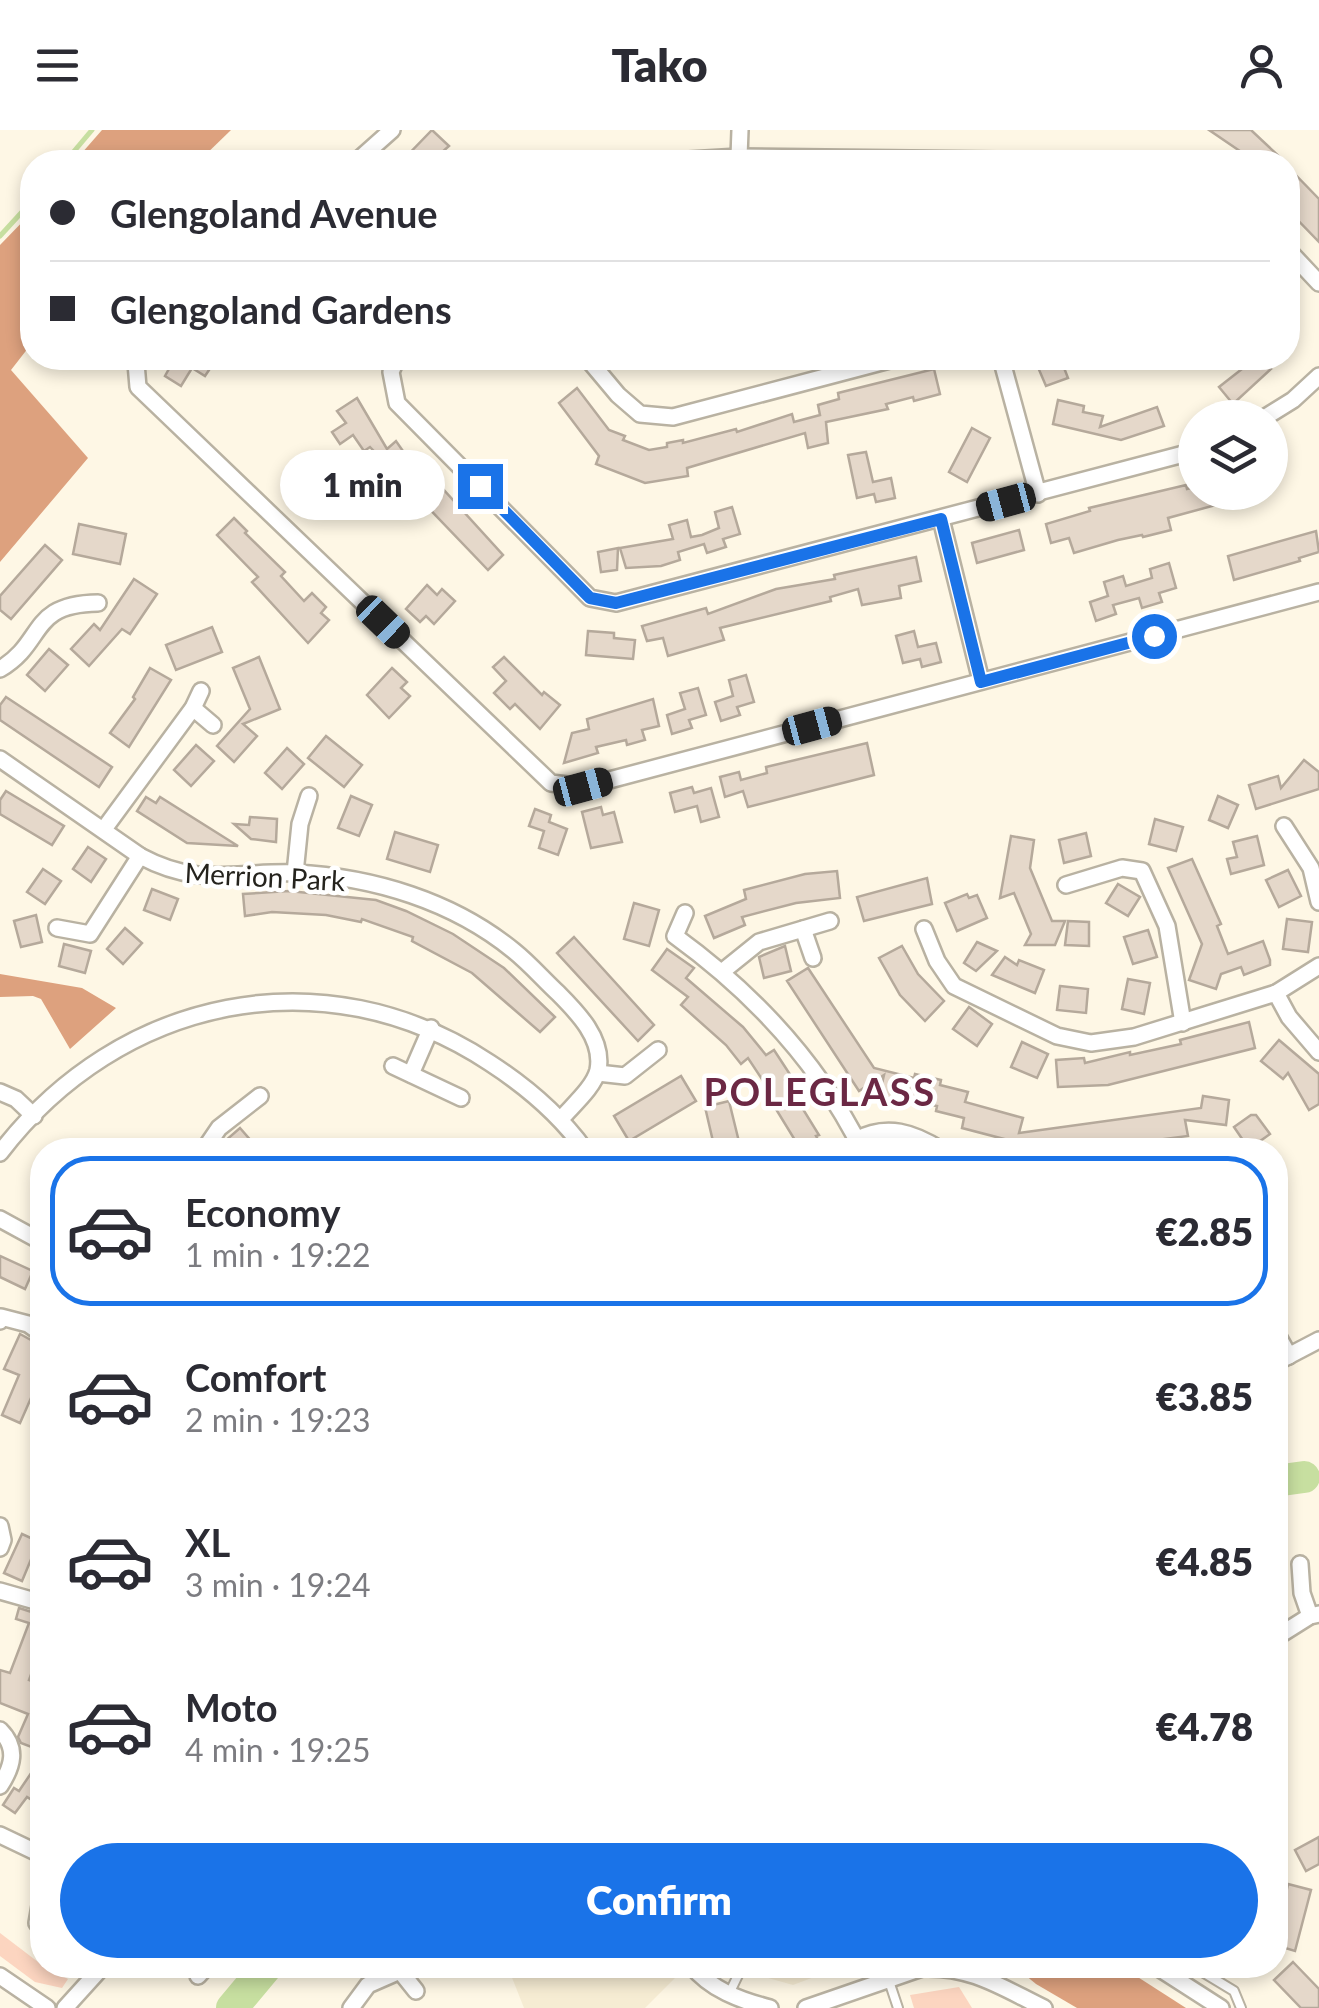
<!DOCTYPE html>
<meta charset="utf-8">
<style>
body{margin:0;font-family:Lato,sans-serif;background:#f7f7f7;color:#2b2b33;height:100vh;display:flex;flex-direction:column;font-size:38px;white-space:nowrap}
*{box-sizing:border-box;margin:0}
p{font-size:32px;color:#7c7c81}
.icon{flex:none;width:55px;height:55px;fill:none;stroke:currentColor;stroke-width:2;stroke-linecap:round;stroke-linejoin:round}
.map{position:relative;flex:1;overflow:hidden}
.side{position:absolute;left:30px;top:1008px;width:1258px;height:840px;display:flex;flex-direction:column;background:#fff;border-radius:40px;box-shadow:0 5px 15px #0003}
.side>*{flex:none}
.banner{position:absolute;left:20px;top:20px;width:1280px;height:220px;border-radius:40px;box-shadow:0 5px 15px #0003;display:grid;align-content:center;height:220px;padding:0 30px;background:#fff}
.tools{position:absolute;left:1178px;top:270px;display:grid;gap:20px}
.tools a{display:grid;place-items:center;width:110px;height:110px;border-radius:50%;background:#fff;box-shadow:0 5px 15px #0003;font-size:50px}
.end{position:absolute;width:45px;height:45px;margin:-22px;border:12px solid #1a73e8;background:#fff;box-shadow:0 0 0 5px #fff}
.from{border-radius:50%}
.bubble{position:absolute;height:70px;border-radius:35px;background:#fff;box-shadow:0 5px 15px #0003;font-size:32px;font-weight:800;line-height:70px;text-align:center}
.car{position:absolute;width:30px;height:60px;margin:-30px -15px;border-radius:12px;box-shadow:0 0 8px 2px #0007;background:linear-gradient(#222 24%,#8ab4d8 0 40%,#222 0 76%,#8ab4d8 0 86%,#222 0)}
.banner b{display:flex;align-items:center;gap:35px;height:95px;font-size:38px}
.banner b+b{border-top:2px solid #e1e1e2}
.banner i{width:25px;height:25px;background:#2b2b33}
ul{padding:18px 0 0;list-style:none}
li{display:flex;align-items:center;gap:30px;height:150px;margin:0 20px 15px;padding:0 10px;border:5px solid transparent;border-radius:40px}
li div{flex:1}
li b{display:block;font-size:38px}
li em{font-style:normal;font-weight:800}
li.selected{border-color:#1a73e8}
li>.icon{width:90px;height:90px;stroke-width:1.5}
.action{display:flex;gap:20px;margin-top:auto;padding:20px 30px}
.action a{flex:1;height:115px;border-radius:60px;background:#1a73e8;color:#fff;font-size:40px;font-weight:800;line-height:115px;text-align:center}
header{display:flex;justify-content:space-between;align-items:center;height:130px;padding:0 30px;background:#fff;font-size:45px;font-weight:800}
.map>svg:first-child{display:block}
.built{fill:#f6ecd3}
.green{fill:#fcd5c0}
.forest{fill:#dda17e}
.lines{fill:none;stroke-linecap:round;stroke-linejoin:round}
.stream{stroke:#c7dfa0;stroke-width:5}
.river{stroke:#c7dfa0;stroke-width:32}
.building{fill:#e5d8ca;stroke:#b5a99b;stroke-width:2.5}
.lane-casing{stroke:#b9b2a2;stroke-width:12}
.street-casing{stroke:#b9b2a2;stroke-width:20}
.lane{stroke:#fff;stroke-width:8}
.street{stroke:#fff;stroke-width:15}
.route{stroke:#1a73e8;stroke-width:12}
.labels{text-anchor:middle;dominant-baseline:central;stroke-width:9;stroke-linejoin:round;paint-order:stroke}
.street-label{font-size:28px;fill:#25231d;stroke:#fff}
.district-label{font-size:38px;font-weight:bold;letter-spacing:2.5px;fill:#6b2844;stroke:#fff}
</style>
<header><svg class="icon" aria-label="menu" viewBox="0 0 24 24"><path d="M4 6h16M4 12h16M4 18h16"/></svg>Tako<svg class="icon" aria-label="person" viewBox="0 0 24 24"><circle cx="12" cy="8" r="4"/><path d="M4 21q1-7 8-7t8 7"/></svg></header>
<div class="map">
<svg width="1319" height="1878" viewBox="0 0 1319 1878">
<rect width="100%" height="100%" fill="#fef7e5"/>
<g class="built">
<path d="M507 1835H674L679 1844 645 1878H524Z"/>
<path d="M722 1835H846L793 1855Z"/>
</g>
<g class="green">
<path d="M0 1803 42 1835 68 1849 62 1858 35 1852 0 1826Z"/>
<path d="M959 1857 972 1878H914L910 1865Z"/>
</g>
<g class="forest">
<path d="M102 0H231L198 32H74Z"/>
<path d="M32 82V213L11 240 88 328 0 432V115Z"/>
<path d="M0 844 82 858 116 878 70 919 41 869 33 866 0 867Z"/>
<path d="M1013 1835H1119L1186 1878H1077L1036 1854Z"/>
</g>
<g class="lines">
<g class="stream">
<path d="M65 32 92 0"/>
<path d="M0 106 32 71"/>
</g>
<g class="river">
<path d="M1275 1351 1304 1347"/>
<path d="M232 1878 268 1835"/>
</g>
</g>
<g class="building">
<path d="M432 0 449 16 431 32H401Z"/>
<path d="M1209 0H1251L1285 32H1256Z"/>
<path d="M1288 37 1319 69V112L1288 80Z"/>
<path d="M175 228H217L205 246 192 238 181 256 165 246Z"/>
<path d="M1034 228 1061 230 1068 248 1046 256Z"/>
<path d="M1256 228H1261L1271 239 1233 274 1219 257Z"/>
<path d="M934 239 940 264 914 271 913 267 886 274 888 279 826 292 828 313 808 318 805 303 687 338 688 346 645 353 596 334 599 326 559 273 577 258 609 300 625 306 623 310 649 320 667 317V313L683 310V313L736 299 737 302 792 284 794 292 820 285 818 275 839 269 838 263Z"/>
<path d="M357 268 387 319 396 311 405 324 431 351 433 348 503 425 488 440 370 317 364 321 353 305 340 314 332 302 346 293 337 281Z"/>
<path d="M1058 270 1084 276 1083 282 1103 286 1100 297 1157 277 1164 296 1121 310 1053 294Z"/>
<path d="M972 298 990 308 967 352 949 342Z"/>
<path d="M866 322 873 352 891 348 895 368 876 372 874 364 857 368 848 325Z"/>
<path d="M1186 355 1187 359 1195 357V362H1245V367L1168 388 1171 400 1143 407 1142 405 1118 410 1074 423 1069 408 1051 413 1046 394 1090 381 1089 378Z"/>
<path d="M732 377 740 404 723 409 726 417 707 423 704 414 678 422 680 430 661 436 626 438 620 418 673 409 669 395 687 390 691 407 702 405 719 398 715 382Z"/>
<path d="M234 388 247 401 245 403 285 442 281 446 304 471 312 463 326 477 321 483 329 490 308 513 252 452 258 447 217 405Z"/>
<path d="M79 394 126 404 120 434 73 424Z"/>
<path d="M1019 400 1024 420 977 433 972 413Z"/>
<path d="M1316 401 1319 422 1299 428 1300 431 1234 450 1228 426Z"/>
<path d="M45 415 62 430 11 489 0 480V466Z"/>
<path d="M618 418 617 440 601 442 598 422Z"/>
<path d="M916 427 921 451 899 456 901 468 862 475 858 459 830 467 831 471 720 498 724 510 668 526 663 508 647 511 642 496 706 478 708 484 776 459 835 449 834 445Z"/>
<path d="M1169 433 1176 458 1159 463 1162 472 1142 478 1139 468 1113 475 1116 484 1096 491 1090 472 1108 466 1104 452 1123 446 1126 456 1152 448 1150 439Z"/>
<path d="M134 449 157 464 130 504 122 499 89 536 71 519 94 494 100 500Z"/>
<path d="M427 455 437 465 442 459 455 471 434 494 426 486 420 492 406 479Z"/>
<path d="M212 497 222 522 176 540 166 515Z"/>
<path d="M588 501 614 503V508L635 510 633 529 586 525Z"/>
<path d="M914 501 918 517 936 513 941 532 922 537 920 529 903 533 896 506Z"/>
<path d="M49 519 68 535 45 561 27 545Z"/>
<path d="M259 527 280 579 243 594 257 606 234 632 217 616 250 579 233 538Z"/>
<path d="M504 527 542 565 544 562 560 575 540 599 515 574 510 579 494 563 506 551 493 537Z"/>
<path d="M150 538 171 550 129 617 110 603 135 569 133 567Z"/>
<path d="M392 538 407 552 401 558 410 566 389 588 367 565Z"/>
<path d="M746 545 754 572 737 577 740 585 721 591 715 572 733 566 729 550Z"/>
<path d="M698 558 706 585 689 590 692 598 672 604 667 585 685 579 680 563Z"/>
<path d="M6 567 112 637 99 657 0 590V575Z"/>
<path d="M653 569 659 596 642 600 645 610 627 615 626 610 596 617 598 623 564 633 572 603 589 599 587 589Z"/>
<path d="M326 606 362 635 344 657 308 628Z"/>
<path d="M867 613 874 645 748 677 743 661 725 667 720 647 739 642 741 650 767 643 766 637Z"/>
<path d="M196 615 214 631 191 656 174 640Z"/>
<path d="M287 618 304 634 282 659 265 643Z"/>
<path d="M1304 630 1319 642V659L1256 679 1249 655 1278 646 1281 658Z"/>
<path d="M692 657 694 663 711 658 719 687 701 692 697 676 675 682 670 663Z"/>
<path d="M6 661 64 696 52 715 0 684V670Z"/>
<path d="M351 666 372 675 359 706 338 698Z"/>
<path d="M1218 666 1238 675 1228 698 1209 690Z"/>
<path d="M146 667 156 673 160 667 238 716 187 713 137 681Z"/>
<path d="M601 677 603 685 614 682 622 712 591 718 582 682Z"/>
<path d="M535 679 551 685 549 692 567 699 558 725 539 718 544 701 529 696Z"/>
<path d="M250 687 277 689 276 712 251 709 234 694 249 695Z"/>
<path d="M1155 689 1183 697 1176 721 1149 714Z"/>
<path d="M395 702 438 715 430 742 387 729Z"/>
<path d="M1086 703 1091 726 1064 733 1059 710Z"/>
<path d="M1011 706 1034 710 1030 738 1052 791H1065L1055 815H1025L1031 804 1014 763 1000 768Z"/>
<path d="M1257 706 1264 735 1231 744 1227 729 1237 727 1233 712Z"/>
<path d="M88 717 106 729 91 752 73 739Z"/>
<path d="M1192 729 1221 794 1217 796 1228 824 1263 811 1270 830V835L1244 845 1241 837 1221 844 1216 859 1189 850 1202 814 1168 738Z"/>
<path d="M43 739 61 751 45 774 27 762Z"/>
<path d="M1288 740 1301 766 1279 777 1266 750Z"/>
<path d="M837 741 840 768 796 773 742 787 745 795 714 808 705 786 746 769 744 760 805 744Z"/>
<path d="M927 748 932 774 864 791 857 767Z"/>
<path d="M1118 754 1140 767 1128 786 1106 773Z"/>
<path d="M152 759 178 769 170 790 144 780Z"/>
<path d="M289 761 376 770 406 781 453 804 504 838 555 887 540 902 472 843 412 811 413 807 362 789 361 792 326 785 272 782 245 786 243 764Z"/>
<path d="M967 764 969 768 977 765 987 788 957 801 945 773Z"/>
<path d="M634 773 659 780 649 816 624 809Z"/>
<path d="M36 785 42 812 21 817 14 791Z"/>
<path d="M1287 789 1312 792 1308 822 1283 819Z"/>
<path d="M1068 791 1089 792V816L1065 815Z"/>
<path d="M125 798 142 813 123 834 107 819Z"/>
<path d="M1148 800 1157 827 1133 834 1124 807Z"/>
<path d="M574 807 654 895 638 911 557 823Z"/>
<path d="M977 812 997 821 976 841 964 833Z"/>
<path d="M64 814 91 821 85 843 59 836Z"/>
<path d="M785 816 791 841 764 848 759 827Z"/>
<path d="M902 816 918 844 944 871 925 891 900 865 879 828Z"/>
<path d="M667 819 694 838 686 848 743 897 766 925 774 920 791 946 785 950 819 1005 816 1006 824 1020H801L771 971 775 969 748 928 741 934 726 915 681 875 688 867 652 840Z"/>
<path d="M1005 827 1017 835 1019 830 1044 840 1035 863 992 845Z"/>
<path d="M808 838 874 938 914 948 915 944 941 950 940 955 968 962 965 972 1023 988 1019 1003 1201 978 1203 966 1229 970 1226 995 1185 990 1188 1006 1079 1020H1027V1015L962 998 964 988 936 981 937 976 879 966 884 945 859 961 787 851Z"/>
<path d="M1128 849 1150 853 1144 884 1122 879Z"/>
<path d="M1060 856 1088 859 1086 883 1057 880Z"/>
<path d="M969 877 992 894 977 916 953 899Z"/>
<path d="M1249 892 1255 918 1108 955 1058 957 1056 930 1084 928 1085 933 1130 922V925L1181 914 1180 910Z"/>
<path d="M1279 910 1319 944V974L1309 980 1288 943 1283 949 1261 931Z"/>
<path d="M1022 912 1048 924 1037 948 1011 937Z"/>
<path d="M681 946 696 971 629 1011 614 986Z"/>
<path d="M729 971 741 1020H715L705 977Z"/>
<path d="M1251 985H1256L1270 1004 1249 1019 1234 997Z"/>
<path d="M240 998 259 1020H233L225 1011Z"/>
<path d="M0 1126 33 1141 25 1159 0 1147Z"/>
<path d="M20 1204 40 1215 34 1229 42 1232V1243L20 1293 2 1285 19 1245 4 1239Z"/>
<path d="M22 1404 42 1413V1432L32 1427 22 1451 4 1443Z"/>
<path d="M19 1478 38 1484 34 1495 42 1498V1514L29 1550 42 1555 37 1577 42 1579V1596L34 1618 21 1613 18 1607 28 1584 0 1573V1540L10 1543 29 1493 16 1489Z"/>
<path d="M42 1627V1661L35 1672 27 1667 15 1683 3 1675 14 1658 19 1661Z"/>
<path d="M1319 1707V1734L1306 1741 1295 1720Z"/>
<path d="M1288 1754 1311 1760 1295 1821 1275 1815Z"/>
<path d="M1293 1832 1319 1859V1878H1301L1274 1850Z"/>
</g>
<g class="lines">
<defs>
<g id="lane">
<path d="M1191 1835 1234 1861 1241 1878"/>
<path d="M889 1851 898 1878"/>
<path d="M729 1864 741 1839 754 1835"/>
</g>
<g id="street">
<path d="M739 27 740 0"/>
<path d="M356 32 392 0"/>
<path d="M655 32 739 27 1165 32"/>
<path d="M1288 120 1319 153"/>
<path d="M140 228 136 233 138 257 551 653 583 657 1319 462"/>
<path d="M397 228 391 242 397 273 590 468 616 473 1195 321"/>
<path d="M587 228 618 265 640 284 673 287 897 228"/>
<path d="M1001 228 1038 364"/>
<path d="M1264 288 1293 270 1319 246"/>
<path d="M941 389 981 551"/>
<path d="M0 539C46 512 28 474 98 473"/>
<path d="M193 578 213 595"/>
<path d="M0 629 140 726C200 758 233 741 295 743 373 747 453 771 514 821 529 833 543 849 558 863 577 882 604 909 598 940 594 957 573 975 561 989"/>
<path d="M1284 696 1311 738 1319 772"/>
<path d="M104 699 193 578 201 561"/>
<path d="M295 743 300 694 309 666"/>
<path d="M1066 755 1122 738 1142 741 1167 796 1183 893"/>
<path d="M685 783 675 806C752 862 819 933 862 1020"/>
<path d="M57 798 90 804 140 726"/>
<path d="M803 799 813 828"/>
<path d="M924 799 937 831 954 856 1057 906 1091 913 1134 907 1276 863 1319 836"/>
<path d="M723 841 759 812 830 791"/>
<path d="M1276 863 1289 887 1319 922"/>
<path d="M393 936 461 968"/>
<path d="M598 943 625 946 658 920"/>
<path d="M411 944 431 898"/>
<path d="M0 962 16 969 34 986"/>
<path d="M856 1010C887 993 914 1003 941 1020"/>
<path d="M204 1020 219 998 260 966"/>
<path d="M0 1023C119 867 324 823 490 933 527 957 559 984 585 1020"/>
<path d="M0 1089 42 1112"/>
<path d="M0 1191 1 1187 28 1194 42 1204"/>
<path d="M1275 1201 1289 1226"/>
<path d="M1275 1233 1319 1210"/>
<path d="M0 1396 3 1410 0 1418"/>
<path d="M1300 1434 1302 1463 1310 1486"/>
<path d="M0 1461 42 1473"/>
<path d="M1275 1508 1310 1486 1319 1484"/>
<path d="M0 1600C18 1618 13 1636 0 1656"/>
<path d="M0 1705 42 1725"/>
<path d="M42 1764 37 1793 42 1799"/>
<path d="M400 1835V1841L416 1861"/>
<path d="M691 1835C711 1860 740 1870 770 1878"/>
<path d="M1154 1835 1221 1878"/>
<path d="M0 1846 47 1878"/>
<path d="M198 1846 208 1835"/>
<path d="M65 1878 104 1835"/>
<path d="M351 1878 368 1855 400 1841"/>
<path d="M806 1878 922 1838C971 1836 1001 1857 1044 1878"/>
</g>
</defs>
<use href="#lane" class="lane-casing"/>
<use href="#street" class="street-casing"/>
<use href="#lane" class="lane"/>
<use href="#street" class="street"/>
</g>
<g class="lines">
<path class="route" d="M480 356 590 468 616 473 941 389 981 552 1154 506"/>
</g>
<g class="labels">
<g class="street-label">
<text transform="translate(265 746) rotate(3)">Merrion Park</text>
</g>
<g class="district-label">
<text x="820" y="961">POLEGLASS</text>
</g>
</g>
</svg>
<div class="tools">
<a><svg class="icon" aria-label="layers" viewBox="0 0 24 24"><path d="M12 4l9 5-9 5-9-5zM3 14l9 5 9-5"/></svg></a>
</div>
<i class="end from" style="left:1154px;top:506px"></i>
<i class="end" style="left:480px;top:356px"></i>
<div class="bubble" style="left:280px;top:320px;width:165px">1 min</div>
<i class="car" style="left:1006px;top:372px;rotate:255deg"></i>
<i class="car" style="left:383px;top:492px;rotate:134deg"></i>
<i class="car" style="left:812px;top:596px;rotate:75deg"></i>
<i class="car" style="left:583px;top:657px;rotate:75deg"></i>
<div class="banner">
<b><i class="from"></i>Glengoland Avenue</b>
<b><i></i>Glengoland Gardens</b>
</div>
<section class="side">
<ul>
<li class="selected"><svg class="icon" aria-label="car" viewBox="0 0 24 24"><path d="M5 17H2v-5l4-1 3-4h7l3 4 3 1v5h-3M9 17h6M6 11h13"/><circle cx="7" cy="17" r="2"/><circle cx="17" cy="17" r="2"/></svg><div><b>Economy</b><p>1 min · 19:22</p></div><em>€2.85</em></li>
<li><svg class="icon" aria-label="car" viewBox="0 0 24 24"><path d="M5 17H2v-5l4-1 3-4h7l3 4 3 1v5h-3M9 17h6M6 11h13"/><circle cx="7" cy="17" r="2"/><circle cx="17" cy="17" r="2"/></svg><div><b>Comfort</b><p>2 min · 19:23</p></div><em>€3.85</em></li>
<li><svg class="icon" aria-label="car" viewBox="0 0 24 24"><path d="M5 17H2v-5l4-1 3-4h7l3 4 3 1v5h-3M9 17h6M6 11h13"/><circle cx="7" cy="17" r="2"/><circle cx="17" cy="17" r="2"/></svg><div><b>XL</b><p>3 min · 19:24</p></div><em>€4.85</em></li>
<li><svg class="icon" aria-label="car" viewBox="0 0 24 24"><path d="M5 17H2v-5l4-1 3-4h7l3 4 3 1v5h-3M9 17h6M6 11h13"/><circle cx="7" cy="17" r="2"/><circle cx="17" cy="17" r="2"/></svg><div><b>Moto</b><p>4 min · 19:25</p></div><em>€4.78</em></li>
</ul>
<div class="action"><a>Confirm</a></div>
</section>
</div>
